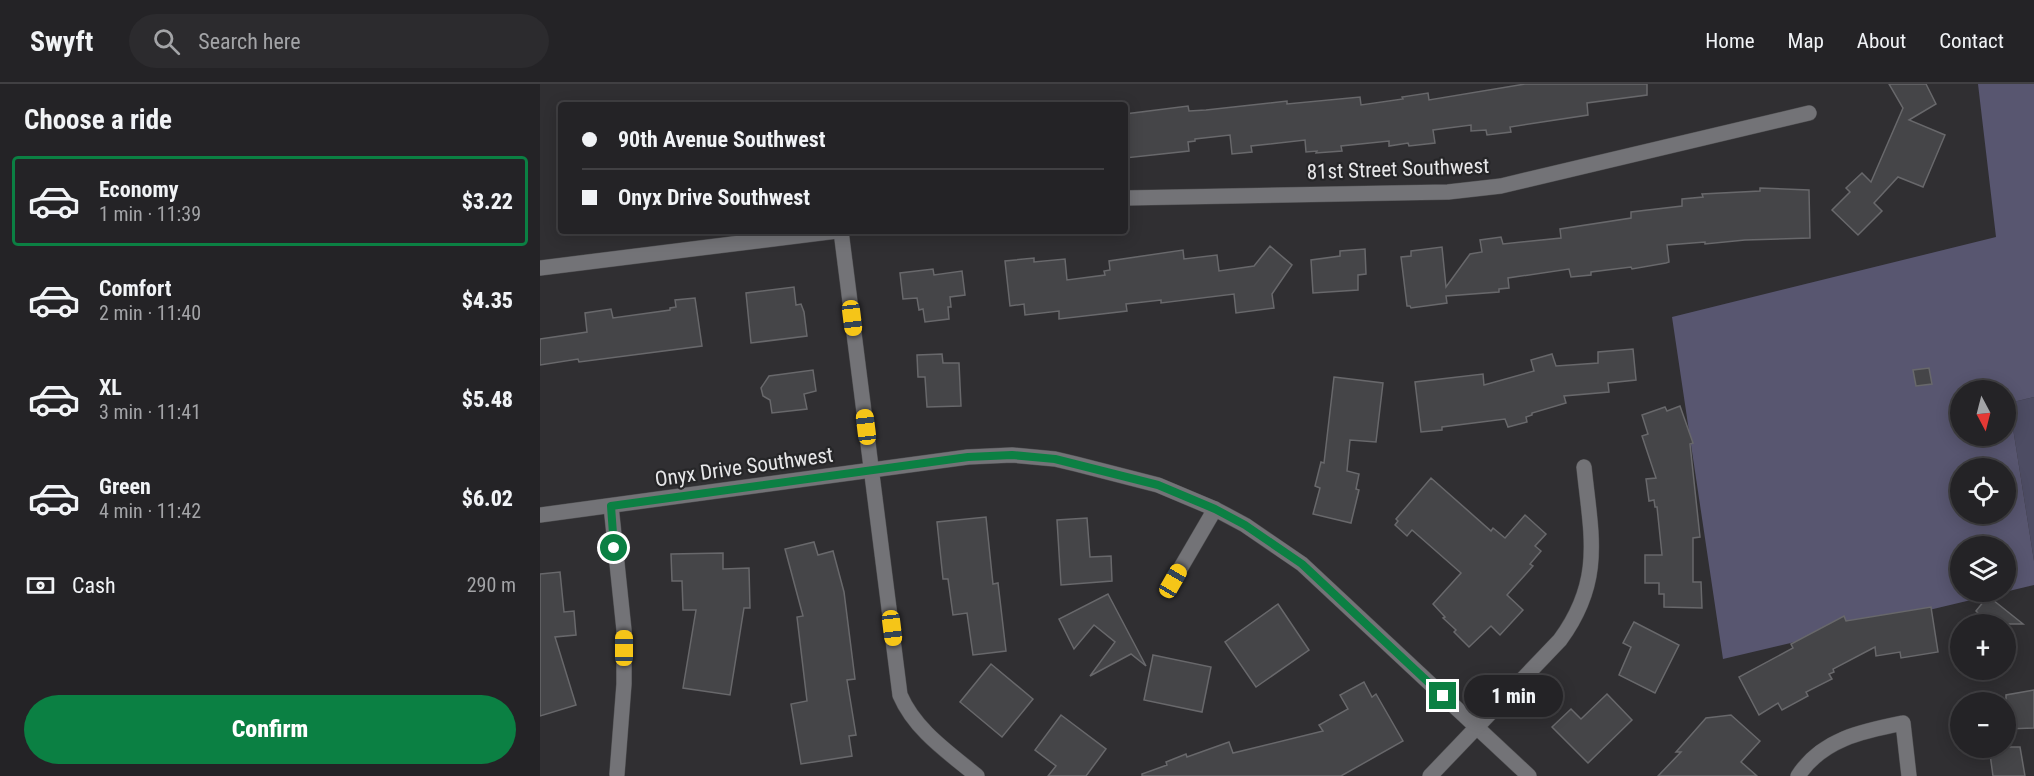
<!DOCTYPE html>
<meta charset="utf-8">
<style>
body{margin:0;font-family:"Roboto Condensed",sans-serif;background:#2c2b2e;color:#f1f3f6;height:100vh;display:flex;flex-direction:column;font-size:22px;white-space:nowrap}
*{box-sizing:border-box;margin:0}
p{font-size:20px;color:#a3a4a7}
.icon{flex:none;width:33px;height:33px;fill:none;stroke:currentColor;stroke-width:2;stroke-linecap:round;stroke-linejoin:round}
.map{position:relative;flex:1;overflow:hidden}
.drawer{display:flex;flex-direction:column;background:#242326;width:540px}
.drawer>*{flex:none}
.hud{position:absolute;left:18px;top:18px;width:570px;height:132px;border-radius:6px;box-shadow:0 3px 15px #0003,0 0 0 2px #414043;display:grid;align-content:center;height:132px;padding:0 24px;background:#242326}
.needle{width:39px;rotate:173deg}
.controls{position:absolute;left:1410px;top:296px;display:grid;gap:12px}
.controls a{display:grid;place-items:center;width:66px;height:66px;border-radius:50%;background:#242326;box-shadow:0 3px 15px #0003,0 0 0 2px #414043;font-size:30px}
.end{position:absolute;width:27px;height:27px;margin:-14px;border:8px solid #0b8043;background:#fff;box-shadow:0 0 0 3px #fff}
.from{border-radius:50%}
.bubble{position:absolute;height:42px;border-radius:21px;background:#242326;box-shadow:0 3px 15px #0003,0 0 0 2px #414043;font-size:20px;font-weight:800;line-height:42px;text-align:center}
.car{position:absolute;width:18px;height:36px;margin:-18px -9px;border-radius:8px;box-shadow:0 0 4px 2px #0007;background:linear-gradient(#f5c518 24%,#345 0 40%,#f5c518 0 76%,#345 0 86%,#f5c518 0)}
.hud b{display:flex;align-items:center;gap:21px;height:57px;font-size:22px}
.hud b+b{border-top:2px solid #414043}
.hud i{width:15px;height:15px;background:#f1f3f6}
ul{padding:0;list-style:none}
li{display:flex;align-items:center;gap:18px;height:90px;margin:0 12px 9px;padding:0 12px;border:3px solid transparent;border-radius:6px}
li div{flex:1}
li b{display:block;font-size:22px}
li em{font-style:normal;font-weight:800}
li.on{border-color:#0b8043}
li>.icon{width:54px;height:54px;stroke-width:1.5}
h2{padding:0 24px;font-size:27px;line-height:72px}
.pay{display:flex;align-items:center;gap:15px;height:66px;padding:0 24px;font-size:22px}
.pay p{margin-inline-start:auto}
.action{display:flex;gap:12px;margin-top:auto;padding:12px 24px}
.action a{flex:1;height:69px;border-radius:36px;background:#0b8043;color:#fff;font-size:24px;font-weight:800;line-height:69px;text-align:center}
header{display:flex;align-items:center;gap:36px;box-sizing:border-box;height:84px;padding:0 30px;background:#242326;border-bottom:2px solid #414043}
header strong{font-size:28px}
nav{display:flex;gap:33px;margin-inline-start:auto;font-size:21px}
.search{width:420px;height:54px;background:#2c2b2e;display:flex;align-items:center;gap:15px;box-sizing:border-box;padding:0 21px;border-radius:33px;color:#a3a4a7;font-size:22px}
main{display:flex;flex:1;min-height:0}
.map>svg:first-child{display:block}
.green{fill:#4d4c63}
.forest{fill:#585670;fill-rule:evenodd}
.building{fill:#454548;stroke:#68686b;stroke-width:1.5}
.lines{fill:none;stroke-linecap:round;stroke-linejoin:round}
.minor-casing{stroke:#4e4e50;stroke-width:16}
.minor{stroke:#737377;stroke-width:15}
.route{stroke:#0b8043;stroke-width:8}
.labels{text-anchor:middle;dominant-baseline:central;stroke-width:4.5;stroke-linejoin:round;paint-order:stroke}
.street-label{font-size:21px;fill:#e7e7e9;stroke:#262628}
</style>
<header>
<strong>Swyft</strong>
<div class="search"><svg class="icon" aria-label="search" viewBox="0 0 24 24"><circle cx="10" cy="10" r="6"/><path d="M15 15l6 6"/></svg>Search here</div>
<nav><a>Home</a><a>Map</a><a>About</a><a>Contact</a></nav>
</header>
<main>
<section class="drawer">
<h2>Choose a ride</h2>
<ul>
<li class="on"><svg class="icon" aria-label="car" viewBox="0 0 24 24"><path d="M5 17H2v-5l4-1 3-4h7l3 4 3 1v5h-3M9 17h6M6 11h13"/><circle cx="7" cy="17" r="2"/><circle cx="17" cy="17" r="2"/></svg><div><b>Economy</b><p>1 min · 11:39</p></div><em>$3.22</em></li>
<li><svg class="icon" aria-label="car" viewBox="0 0 24 24"><path d="M5 17H2v-5l4-1 3-4h7l3 4 3 1v5h-3M9 17h6M6 11h13"/><circle cx="7" cy="17" r="2"/><circle cx="17" cy="17" r="2"/></svg><div><b>Comfort</b><p>2 min · 11:40</p></div><em>$4.35</em></li>
<li><svg class="icon" aria-label="car" viewBox="0 0 24 24"><path d="M5 17H2v-5l4-1 3-4h7l3 4 3 1v5h-3M9 17h6M6 11h13"/><circle cx="7" cy="17" r="2"/><circle cx="17" cy="17" r="2"/></svg><div><b>XL</b><p>3 min · 11:41</p></div><em>$5.48</em></li>
<li><svg class="icon" aria-label="car" viewBox="0 0 24 24"><path d="M5 17H2v-5l4-1 3-4h7l3 4 3 1v5h-3M9 17h6M6 11h13"/><circle cx="7" cy="17" r="2"/><circle cx="17" cy="17" r="2"/></svg><div><b>Green</b><p>4 min · 11:42</p></div><em>$6.02</em></li>
</ul>
<div class="pay"><svg class="icon" aria-label="cash" viewBox="0 0 24 24"><path d="M3 7h18v10H3z"/><circle cx="12" cy="12" r="2"/></svg>Cash<p>290 m</p></div>
<div class="action"><a>Confirm</a></div>
</section>
<div class="map">
<svg width="1494" height="692" viewBox="0 0 1494 692">
<rect width="100%" height="100%" fill="#302f32"/>
<path class="green" d="M1494 313V477L1469 319Z"/>
<path class="forest" d="M1438 0H1494V313L1469 319 1494 477V501L1183 575 1132 233 1456 153ZM1420 306H1466V351H1420ZM1420 384H1466V429H1420ZM1420 462H1466V507H1420Z"/>
<g class="building">
<path d="M985 0H1107V11L1047 19 1048 31 970 43 971 48 947 51 946 46 931 47V41L893 46 895 59 869 62 868 59 849 62V57L801 62 802 67 776 69 777 67 766 68 765 56 711 62 712 68 692 70 690 51 655 55V57L648 58 649 67 585 74V30L648 22 649 27 666 26 747 17V20L820 13 821 21 863 15 862 13 888 9 889 16Z"/>
<path d="M1349 0H1386L1396 20 1369 36 1405 51 1383 103 1358 93 1334 119 1342 127 1318 151 1292 126 1310 108 1306 104 1322 89 1331 98 1363 24Z"/>
<path d="M1220 104 1269 106 1270 154 1205 156 1165 160V158L1127 161 1129 178 1126 179 1092 185 1091 183 1051 188V191L1031 193 1029 185 968 194 969 204 959 205V208L906 212 907 219 871 224 870 222H867L861 173 871 172V167L902 163 906 203 930 170 942 168 940 156 961 153 963 160 1021 154 1020 145 1091 134V128L1142 122V115L1163 113 1162 110 1220 107Z"/>
<path d="M730 162 752 181 732 210 734 224 696 229 694 210 621 219V216L586 220 587 227 519 235V227L485 231 484 220 470 222 465 177 494 174V178L525 175 527 196 565 191 564 187 570 186 569 177 643 166 644 175 677 171 679 187 714 182Z"/>
<path d="M825 165 826 190 818 191V206L773 209 771 176 800 172V167Z"/>
<path d="M393 185 394 191 422 187 425 211 410 213 411 223H408L409 235 385 238 383 225 379 226 377 214 363 215 360 189Z"/>
<path d="M254 203 256 221 261 220 264 228 267 252 211 259 206 209Z"/>
<path d="M155 214 162 262 39 278 38 275 0 281V255L47 248 45 229 71 225 73 234 130 226V224L136 223 135 216Z"/>
<path d="M1093 265 1096 296 1068 299 1069 308 1024 312 1026 319 992 329V331L986 333 987 338 968 343 965 335 902 343V346L881 348 875 298 943 290 944 301 994 287 991 276 1012 270 1016 282 1058 279V268Z"/>
<path d="M402 270 403 279H419L421 322 387 323 385 293H378L377 271Z"/>
<path d="M1389 284 1392 300 1376 302 1373 286Z"/>
<path d="M273 286 276 307 264 310 267 325 232 329 230 316 223 312 221 304 229 292Z"/>
<path d="M794 293 843 299 836 358 810 356 807 387 819 390 816 405 819 406 811 439 773 430 780 404 775 402 781 378 784 379Z"/>
<path d="M1140 322 1153 359 1150 360 1160 453 1153 454V498H1161L1162 524 1124 523V510H1119V499H1105V471H1122L1117 423H1115L1114 416 1109 417 1106 395 1116 394 1102 352 1108 350 1102 331 1125 323 1127 327Z"/>
<path d="M891 394 951 447 953 444 965 454 985 431 1006 450 995 462 1001 467 990 480 993 482 967 511 983 526 960 551 951 542 929 563 914 548 916 546 903 534 905 533 893 520 921 489 872 446 867 452 855 441 858 437 856 435Z"/>
<path d="M446 433 453 500 458 499 466 567 433 571 427 529 413 531 408 495H403L397 438Z"/>
<path d="M547 434 550 473 571 472 572 497 521 501 517 436Z"/>
<path d="M274 458 278 471 293 467 304 508 315 595 307 596 316 651 309 652 312 672 261 680 251 620 267 617 257 533 263 532 245 465Z"/>
<path d="M183 469V485L209 484 210 524H204L190 611 143 604 156 526H143L142 497H132L131 470Z"/>
<path d="M20 488 24 528 34 527 36 551 15 553 36 621 0 632V490Z"/>
<path d="M568 510 606 582 591 570 550 592 575 558 554 541 534 565 519 535Z"/>
<path d="M1448 512 1483 540H1429L1438 529 1436 527Z"/>
<path d="M738 520 769 566 716 603 685 558Z"/>
<path d="M1391 523 1398 568 1361 574 1360 568 1336 572 1335 563 1293 585 1294 588 1289 590 1292 595 1266 608 1268 612 1242 626 1238 619 1219 631 1199 593 1253 564 1251 560 1304 532 1306 537Z"/>
<path d="M1094 538 1139 561 1115 609 1079 591 1091 563 1083 559Z"/>
<path d="M613 571 671 583 662 628 604 616Z"/>
<path d="M451 580 493 615 462 653 420 618Z"/>
<path d="M824 598 832 613 836 610 863 657 801 692H602V690L627 681 626 678 646 670 647 673 689 658 693 669 783 647 779 641 808 625 800 611Z"/>
<path d="M1494 606V644L1466 645V611Z"/>
<path d="M1067 610 1092 636 1048 679 1012 643 1031 625 1041 635Z"/>
<path d="M521 631 566 665 546 692H508L516 682 495 666Z"/>
<path d="M1191 631 1220 657 1201 678 1217 692H1118L1141 668H1136L1166 634Z"/>
<path d="M1449 663H1480L1485 692H1453Z"/>
</g>
<g class="lines">
<defs>
<g id="minor">
<path d="M585 114 908 108 961 102 1269 29"/>
<path d="M301 147 360 611C375 646 408 668 437 692"/>
<path d="M0 184 297 147"/>
<path d="M71 422 84 546V600L77 690"/>
<path d="M0 431 428 373 472 371 515 375 536 380 618 401 675 425 705 441 762 480 989 692"/>
<path d="M633 497 675 425"/>
<path d="M890 692 1020 556C1064 496 1051 451 1044 383"/>
<path d="M1258 692C1282 655 1323 647 1363 639L1369 692"/>
</g>
</defs>
<use href="#minor" class="minor-casing"/>
<use href="#minor" class="minor"/>
</g>
<g class="lines">
<path class="route" d="M74 464 71 422 428 373 472 371 515 375 618 401 675 425 705 441 762 480 903 612"/>
</g>
<g class="labels">
<g class="street-label">
<text transform="translate(858 85) rotate(-2)">81st Street Southwest</text>
<text transform="translate(204 383) rotate(-8)">Onyx Drive Southwest</text>
</g>
</g>
</svg>
<div class="controls">
<a><svg class="needle" viewBox="-14 -14 28 28"><path d="M0-13l5 13h-10z" fill="#e53935"/><path d="M0 13l5-13h-10z" fill="#a3a4a7"/></svg></a>
<a><svg class="icon" aria-label="locate" viewBox="0 0 24 24"><circle cx="12" cy="12" r="6"/><path d="M12 2v4M12 18v4M2 12h4M18 12h4"/></svg></a>
<a><svg class="icon" aria-label="layers" viewBox="0 0 24 24"><path d="M12 4l9 5-9 5-9-5zM3 14l9 5 9-5"/></svg></a>
<a>+</a>
<a>−</a>
</div>
<i class="end from" style="left:74px;top:464px"></i>
<i class="end" style="left:903px;top:612px"></i>
<div class="bubble" style="left:924px;top:591px;width:99px">1 min</div>
<i class="car" style="left:312px;top:234px;rotate:173deg"></i>
<i class="car" style="left:326px;top:343px;rotate:353deg"></i>
<i class="car" style="left:633px;top:497px;rotate:30deg"></i>
<i class="car" style="left:352px;top:544px;rotate:173deg"></i>
<i class="car" style="left:84px;top:564px;rotate:0deg"></i>
<div class="hud">
<b><i class="from"></i>90th Avenue Southwest</b>
<b><i></i>Onyx Drive Southwest</b>
</div>
</div>
</main>
